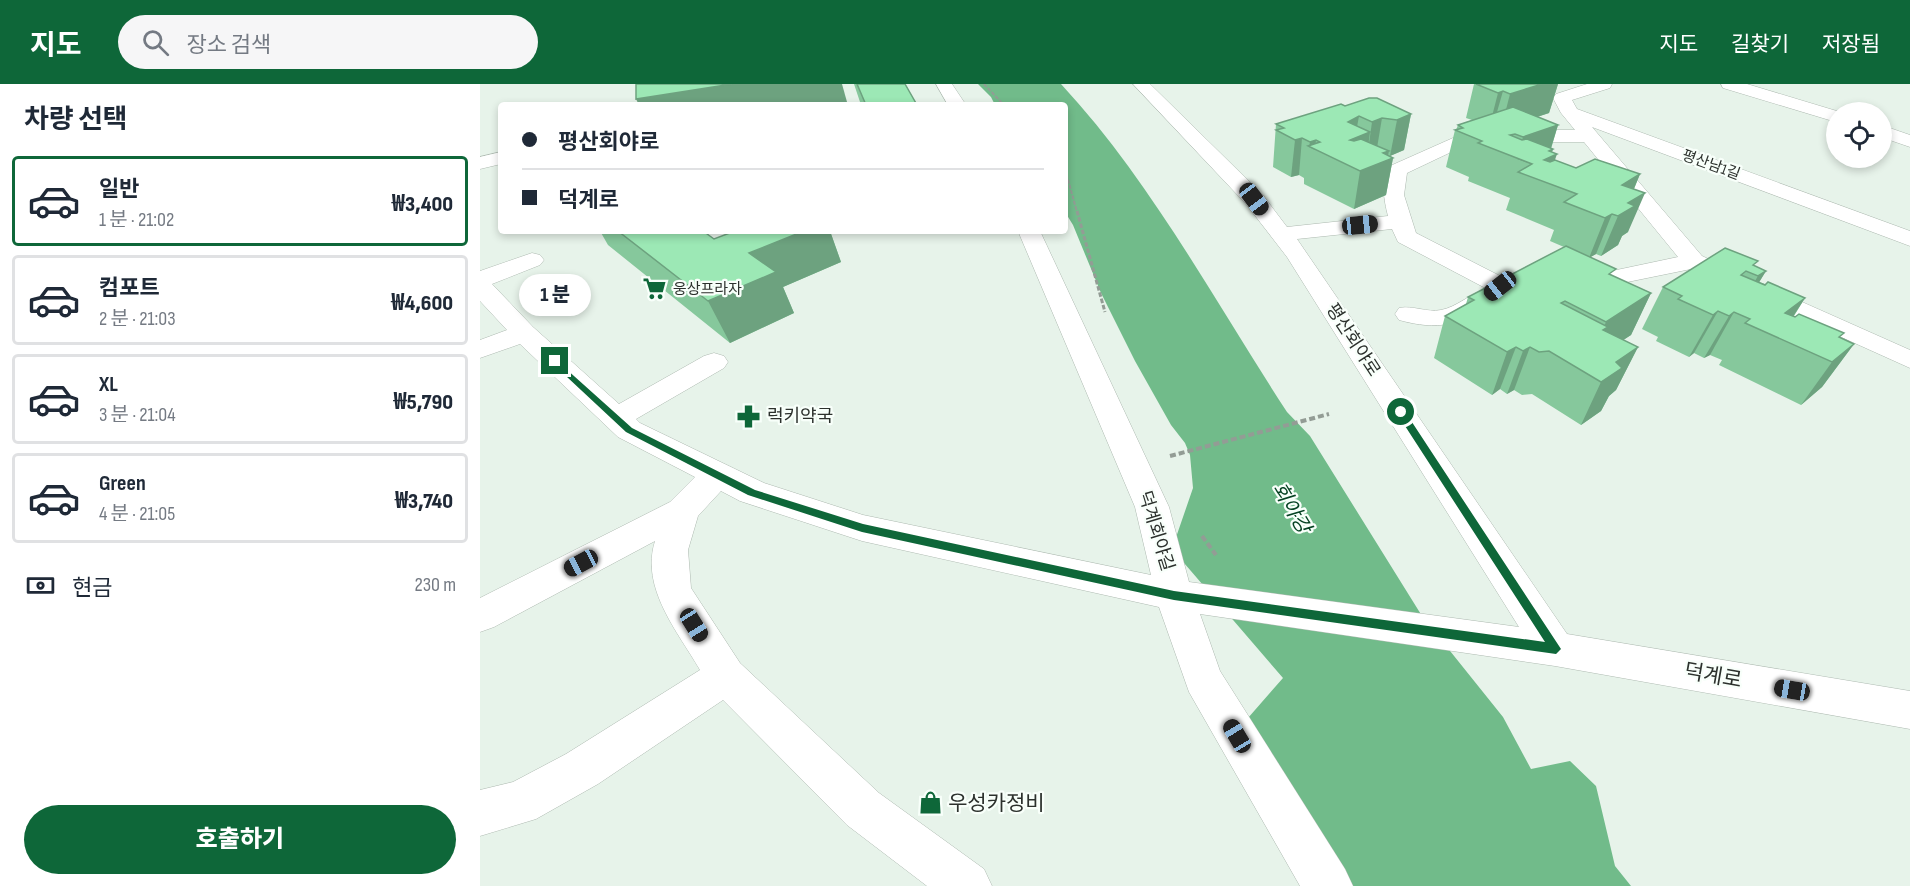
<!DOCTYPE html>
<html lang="ko">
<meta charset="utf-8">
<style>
body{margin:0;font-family:"Sofia Sans Condensed","Noto Sans KR",sans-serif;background:#f6f6f7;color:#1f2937;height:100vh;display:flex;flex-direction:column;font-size:22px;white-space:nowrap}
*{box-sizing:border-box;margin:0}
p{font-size:20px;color:#747a83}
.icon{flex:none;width:33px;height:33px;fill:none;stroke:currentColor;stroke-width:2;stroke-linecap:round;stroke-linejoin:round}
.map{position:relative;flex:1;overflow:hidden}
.side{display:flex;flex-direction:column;background:#fff;width:480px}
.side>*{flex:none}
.top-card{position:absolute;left:18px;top:18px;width:570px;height:132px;border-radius:6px;box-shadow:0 3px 9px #0003;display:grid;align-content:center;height:132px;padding:0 24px;background:#fff}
.fabs{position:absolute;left:1346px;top:18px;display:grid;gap:12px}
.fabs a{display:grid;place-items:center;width:66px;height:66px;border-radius:50%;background:#fff;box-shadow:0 3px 9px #0003;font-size:30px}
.end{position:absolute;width:27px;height:27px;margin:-14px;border:8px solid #0e6739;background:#fff;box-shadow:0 0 0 3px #fff}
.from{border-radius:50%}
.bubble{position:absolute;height:42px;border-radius:21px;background:#fff;box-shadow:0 3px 9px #0003;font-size:20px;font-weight:800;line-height:42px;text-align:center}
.car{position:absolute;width:18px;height:36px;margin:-18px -9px;border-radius:8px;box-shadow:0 0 4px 2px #0007;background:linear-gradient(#222 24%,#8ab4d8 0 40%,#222 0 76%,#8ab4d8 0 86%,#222 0)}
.top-card b{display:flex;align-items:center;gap:21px;height:57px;font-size:22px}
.top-card b+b{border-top:2px solid #e0e1e3}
.top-card i{width:15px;height:15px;background:#1f2937}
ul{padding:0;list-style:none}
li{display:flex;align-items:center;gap:18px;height:90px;margin:0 12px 9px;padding:0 12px;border:3px solid #e0e1e3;border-radius:6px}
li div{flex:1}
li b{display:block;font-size:22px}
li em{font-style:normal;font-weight:800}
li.selected{border-color:#0e6739}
li>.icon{width:54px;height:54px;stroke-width:1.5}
h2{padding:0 24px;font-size:27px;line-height:72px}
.pay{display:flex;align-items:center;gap:15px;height:66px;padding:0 24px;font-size:22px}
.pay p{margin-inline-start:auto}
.button{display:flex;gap:12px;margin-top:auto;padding:12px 24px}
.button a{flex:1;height:69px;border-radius:36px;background:#0e6739;color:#fff;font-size:24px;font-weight:800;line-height:69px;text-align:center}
header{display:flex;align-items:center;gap:36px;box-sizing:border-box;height:84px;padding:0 30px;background:#0e6739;color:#fff}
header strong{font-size:28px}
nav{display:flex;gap:33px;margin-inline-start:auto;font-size:21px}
.search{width:420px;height:54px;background:#f6f6f7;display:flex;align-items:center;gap:15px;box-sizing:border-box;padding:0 21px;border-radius:33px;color:#747a83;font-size:22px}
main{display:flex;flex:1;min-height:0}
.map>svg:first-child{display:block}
.water{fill:#71bb8a}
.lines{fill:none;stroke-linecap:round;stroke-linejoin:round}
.minor-casing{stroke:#adb9b0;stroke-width:1}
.path-far2{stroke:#939c95;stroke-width:2;stroke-dasharray:4 1.5;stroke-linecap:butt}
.path-far1{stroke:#939c95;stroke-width:3;stroke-dasharray:4.5 2;stroke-linecap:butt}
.path{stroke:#939c95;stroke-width:4;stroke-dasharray:6 3;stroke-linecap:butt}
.minor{fill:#fff;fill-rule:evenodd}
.wall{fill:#86c89c}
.shaded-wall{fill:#6da27f}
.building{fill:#9ce8b5;stroke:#6da27f;stroke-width:1.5}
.route{fill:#0e6739}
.labels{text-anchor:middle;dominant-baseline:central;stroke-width:4.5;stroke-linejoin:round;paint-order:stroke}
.far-street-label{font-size:15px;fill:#2c312d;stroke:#f8fffa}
.far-poi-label{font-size:15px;fill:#2c312d;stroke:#f8fffa;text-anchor:start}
.street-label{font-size:18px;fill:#2c312d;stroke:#f8fffa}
.poi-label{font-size:18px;fill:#2c312d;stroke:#f8fffa;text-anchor:start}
.water-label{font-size:20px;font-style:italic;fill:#064323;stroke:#f8fffa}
.near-street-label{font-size:21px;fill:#2c312d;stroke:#f8fffa}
.near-poi-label{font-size:21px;fill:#2c312d;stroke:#f8fffa;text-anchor:start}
</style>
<header>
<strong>지도</strong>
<div class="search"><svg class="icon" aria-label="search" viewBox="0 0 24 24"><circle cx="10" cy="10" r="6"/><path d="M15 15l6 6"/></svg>장소 검색</div>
<nav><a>지도</a><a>길찾기</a><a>저장됨</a></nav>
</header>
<main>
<section class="side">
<h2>차량 선택</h2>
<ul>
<li class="selected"><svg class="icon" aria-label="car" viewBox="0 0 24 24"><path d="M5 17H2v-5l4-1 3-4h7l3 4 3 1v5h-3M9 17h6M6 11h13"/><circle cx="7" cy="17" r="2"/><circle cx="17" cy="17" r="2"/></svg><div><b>일반</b><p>1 분 · 21:02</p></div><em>₩3,400</em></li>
<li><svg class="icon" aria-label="car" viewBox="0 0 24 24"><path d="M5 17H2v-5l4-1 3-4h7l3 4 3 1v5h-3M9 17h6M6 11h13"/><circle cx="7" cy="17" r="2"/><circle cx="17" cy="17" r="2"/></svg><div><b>컴포트</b><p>2 분 · 21:03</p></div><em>₩4,600</em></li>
<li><svg class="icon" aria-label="car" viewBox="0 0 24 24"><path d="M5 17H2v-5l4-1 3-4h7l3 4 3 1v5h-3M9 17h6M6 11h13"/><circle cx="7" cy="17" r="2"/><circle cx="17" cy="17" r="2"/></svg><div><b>XL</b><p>3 분 · 21:04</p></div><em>₩5,790</em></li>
<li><svg class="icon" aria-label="car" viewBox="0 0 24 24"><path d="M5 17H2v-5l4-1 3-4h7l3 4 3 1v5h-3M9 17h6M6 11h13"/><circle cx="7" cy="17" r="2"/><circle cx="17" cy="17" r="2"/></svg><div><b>Green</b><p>4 분 · 21:05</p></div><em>₩3,740</em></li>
</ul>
<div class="pay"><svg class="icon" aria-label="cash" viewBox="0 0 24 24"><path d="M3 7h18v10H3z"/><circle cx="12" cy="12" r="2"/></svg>현금<p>230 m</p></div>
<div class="button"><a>호출하기</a></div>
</section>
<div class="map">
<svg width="1430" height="802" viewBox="0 0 1430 802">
<rect width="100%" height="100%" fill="#e7f3ea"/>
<path class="water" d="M498 0H581C671 97 735 218 807 328L830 352 942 532 1023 633 1051 685 1090 677 1116 702 1135 782 1151 802H872L768 634 803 594 692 465 713 404 710 371 705 359 691 341 655 277 621 209 593 141 585 128V21H515L511 13Z"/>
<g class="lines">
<defs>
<g id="minor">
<path d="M456 0H472L486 21H468Z"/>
<path d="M653 0H670L782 110 807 143 908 132C904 116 900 96 910 82L982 50 1015 46H1095L1081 29 1073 14 1076 10 1107 0H1132L1130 4 1092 16 1097 25 1430 147V162L1112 43 1222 172 1239 180 1242 185 1239 190 1230 192 1211 185 1113 205 1020 209 1011 207 918 158 912 145 817 155 1087 550 1430 607V645L1075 582 720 530 740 587 865 785 873 802H820L709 608 679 523 382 457 260 417 241 407 218 432 208 466 211 504 260 579 399 709 504 785 512 802H447L367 741 243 616 118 700 56 735 0 752V706L33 698 86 670 220 586C198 548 160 504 175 457L14 543 0 548V514L190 418 215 393 138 353 40 260 0 274V256L27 246 0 217V187L52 169 60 171 64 176 60 181 12 200 53 243 139 320 224 272 234 269 244 272 248 278 244 284 156 335 160 339 284 399 383 431 671 491 655 423 538 147H560L689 423 709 498 1039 543 807 173 766 120ZM1015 58H1104L1198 173 1113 191 1024 194 936 149 924 111 927 89 986 61Z"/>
<path d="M1241 0H1267L1360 28H1356V38L1243 4Z"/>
<path d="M1401 41 1430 51V63L1401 53Z"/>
<path d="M21 68V80L0 85V73Z"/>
<path d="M1277 198 1430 266V284L1268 211 1264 206 1268 201Z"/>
<path d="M1005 206 1014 209 1018 214 1014 219C979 241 959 247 919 236L915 230 919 224C933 221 947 229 961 226 977 223 989 210 1005 206Z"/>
</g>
</defs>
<use href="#minor" class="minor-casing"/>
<g class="path-far2">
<path d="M504 0 524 21"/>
<path d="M585 85 597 128"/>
</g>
<path class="path-far1" d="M597 127 625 228"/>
<g class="path">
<path d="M690 372 849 330"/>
<path d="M722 452 736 471"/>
</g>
<use href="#minor" class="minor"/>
</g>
<g class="wall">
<path d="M374 0H425L437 21H381Z"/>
<path d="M994 0H1078L1069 29 1057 33 1078 41 1071 65H1073L1072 68 1074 76 1096 84 1160 90 1154 105 1148 148 1142 152 1138 161 1121 172 1116 170 1110 173 1133 192 1171 209 1151 251 1143 256 1158 263 1136 306 1129 312 1121 327 1101 341 1052 310 1042 311 1034 306 1027 310 1020 305 1012 311 954 274 965 232 986 220 988 213 1084 163 1070 157 1074 146 1026 126 1030 114 988 97 989 93 966 83 975 46H976L978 41 992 36 986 34Z"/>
<path d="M865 22 931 30 924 66 910 72 913 74 906 111 874 125 824 100V94L819 91 811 93 793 83 796 40Z"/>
<path d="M120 147H223L234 155 255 147H350L361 178 303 203 314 229 250 259 128 161Z"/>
<path d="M1275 182 1286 187 1279 198 1325 214 1314 232 1374 260 1342 303 1321 321 1239 281 1242 276 1230 271 1224 274 1214 269 1209 273 1176 257 1178 253 1162 245 1183 203Z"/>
</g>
<g class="shaded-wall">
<path d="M252 0H362L367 18 346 21H159L156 15Z"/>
<path d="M1062 0H1078L1069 29 1021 45 1030 10Z"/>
<path d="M1023 7 1013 42 1009 44 1018 9Z"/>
<path d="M931 30 924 66 910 72 917 36Z"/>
<path d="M879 32 875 54 890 48 885 85 863 74 868 38Z"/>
<path d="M902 34 896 70 887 74 892 38Z"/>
<path d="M1078 41 1070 67 1073 65 1070 73 1077 70 1067 99 1052 80 1037 75 1043 53Z"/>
<path d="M822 54 819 91 811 93 815 56Z"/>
<path d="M836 56 835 66 829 63 830 58Z"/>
<path d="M909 67 907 76 913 74 906 111 874 125 880 87 903 69Z"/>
<path d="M1160 90 1148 119 1165 109 1148 148 1142 152 1138 161 1121 172 1138 132 1132 130 1116 170 1109 174 1125 134 1142 101Z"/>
<path d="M324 147H350L361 178 303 203 314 229 250 259 228 217 269 169Z"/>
<path d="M1286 187 1261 228 1256 229 1278 192Z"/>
<path d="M1171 209 1151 251 1113 276 1109 285 1104 289 1109 279 1107 280 1126 238Z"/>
<path d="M1325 214 1299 254 1305 229Z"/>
<path d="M1238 227 1214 269 1209 273 1233 231Z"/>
<path d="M1254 228 1230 271 1224 274 1249 232Z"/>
<path d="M1374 260 1342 303 1321 321 1352 278Z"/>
<path d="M1036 263 1020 305 1012 311 1027 268Z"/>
<path d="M1050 263 1034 306 1027 310 1043 267Z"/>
<path d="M1158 263 1136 306 1129 312 1121 327 1101 341 1121 298 1136 278Z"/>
</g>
<g class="building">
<path d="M156 0H252L156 15Z"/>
<path d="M377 0H425L437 21H386Z"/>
<path d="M996 0H1062L1030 10 1023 7 1018 9Z"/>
<path d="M889 14H897L931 30 917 36 902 34 892 38 879 32 868 38 890 48 870 56 874 57 881 55 909 67 903 69 913 74 880 87 828 62 840 58 836 56 830 58 822 54 815 56 796 46 804 44 796 40 861 20 865 22Z"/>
<path d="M1033 23 1078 41 1043 53 1035 50 1030 51 1042 56 1047 55 1073 65 1069 67 1077 70 1064 76 1070 78 1075 76 1096 84 1115 75 1160 90 1142 101 1165 109 1148 119 1155 122 1138 132 1132 130 1125 134 1084 118 1097 110 1038 88 1052 80 998 59 1002 57 975 46 983 44 978 41Z"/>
<path d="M138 147H223L234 155 255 147H324L269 169 296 188 228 217Z"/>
<path d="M1086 162 1136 185 1129 190 1171 209 1126 238 1085 217 1081 219 1128 243 1123 246 1158 263 1136 278 1142 284 1121 298 1069 267 1059 268 1050 263 1043 267 1036 263 1027 268 965 232 994 216 988 213Z"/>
<path d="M1245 164 1278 177 1273 181 1286 187 1278 192 1266 187 1261 191 1285 201 1288 198 1325 214 1305 229 1315 233 1319 230 1364 249 1359 253 1374 260 1352 278 1265 239 1270 235 1254 228 1249 232 1238 227 1233 231 1198 215 1202 212 1183 203Z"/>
</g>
<path class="route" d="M75 275 152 344 275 406 383 440 694 507 1065 558 916 328 924 326 1081 565 1076 570 694 516 382 448 268 411 146 348 72 279 71 277Z"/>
<defs>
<symbol id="supermarket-bare" viewBox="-9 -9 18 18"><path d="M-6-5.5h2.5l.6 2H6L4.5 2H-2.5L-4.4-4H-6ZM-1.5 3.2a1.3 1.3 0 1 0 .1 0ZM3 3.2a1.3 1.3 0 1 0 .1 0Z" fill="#0e6739" stroke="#f8fffa" stroke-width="2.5" paint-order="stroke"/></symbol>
<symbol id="pharmacy-bare" viewBox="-9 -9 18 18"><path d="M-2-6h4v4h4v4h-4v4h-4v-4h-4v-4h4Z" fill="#0e6739" stroke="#f8fffa" stroke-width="2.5" paint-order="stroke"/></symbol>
<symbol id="shop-bare" viewBox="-9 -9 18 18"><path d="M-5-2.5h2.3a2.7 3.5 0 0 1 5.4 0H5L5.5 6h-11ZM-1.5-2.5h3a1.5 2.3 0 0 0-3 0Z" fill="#0e6739" stroke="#f8fffa" stroke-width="2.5" paint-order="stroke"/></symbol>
</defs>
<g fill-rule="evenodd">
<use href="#supermarket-bare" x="158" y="188" width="33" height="33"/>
<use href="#pharmacy-bare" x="252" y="316" width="33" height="33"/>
<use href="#shop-bare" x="434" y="702" width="33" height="33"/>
</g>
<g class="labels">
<g class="far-street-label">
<text transform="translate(1231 81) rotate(20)">평산남1길</text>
</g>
<g class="far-poi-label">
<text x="193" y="205">웅상프라자</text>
</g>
<g class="street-label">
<text transform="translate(873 256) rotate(57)">평산회야로</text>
<text transform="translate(676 447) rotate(73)">덕계회야길</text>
</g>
<g class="poi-label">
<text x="287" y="332">럭키약국</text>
</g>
<g class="water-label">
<text transform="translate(811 424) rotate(59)">회야강</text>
</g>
<g class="near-street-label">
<text transform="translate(1233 592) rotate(10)">덕계로</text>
</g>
<g class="near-poi-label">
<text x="468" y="719">우성카정비</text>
</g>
</g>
</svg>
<div class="fabs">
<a><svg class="icon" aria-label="locate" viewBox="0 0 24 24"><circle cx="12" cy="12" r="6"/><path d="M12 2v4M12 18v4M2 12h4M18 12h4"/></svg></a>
</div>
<i class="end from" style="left:921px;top:328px"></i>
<i class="end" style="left:75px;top:277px"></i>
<div class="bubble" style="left:39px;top:190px;width:72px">1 분</div>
<i class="car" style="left:774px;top:115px;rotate:143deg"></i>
<i class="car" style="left:880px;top:141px;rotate:84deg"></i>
<i class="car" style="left:1020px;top:202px;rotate:232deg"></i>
<i class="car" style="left:101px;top:479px;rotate:242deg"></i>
<i class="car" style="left:214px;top:541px;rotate:148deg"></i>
<i class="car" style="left:1312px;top:606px;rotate:280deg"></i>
<i class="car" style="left:757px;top:652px;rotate:329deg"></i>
<div class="top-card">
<b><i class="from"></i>평산회야로</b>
<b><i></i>덕계로</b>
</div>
</div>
</main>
